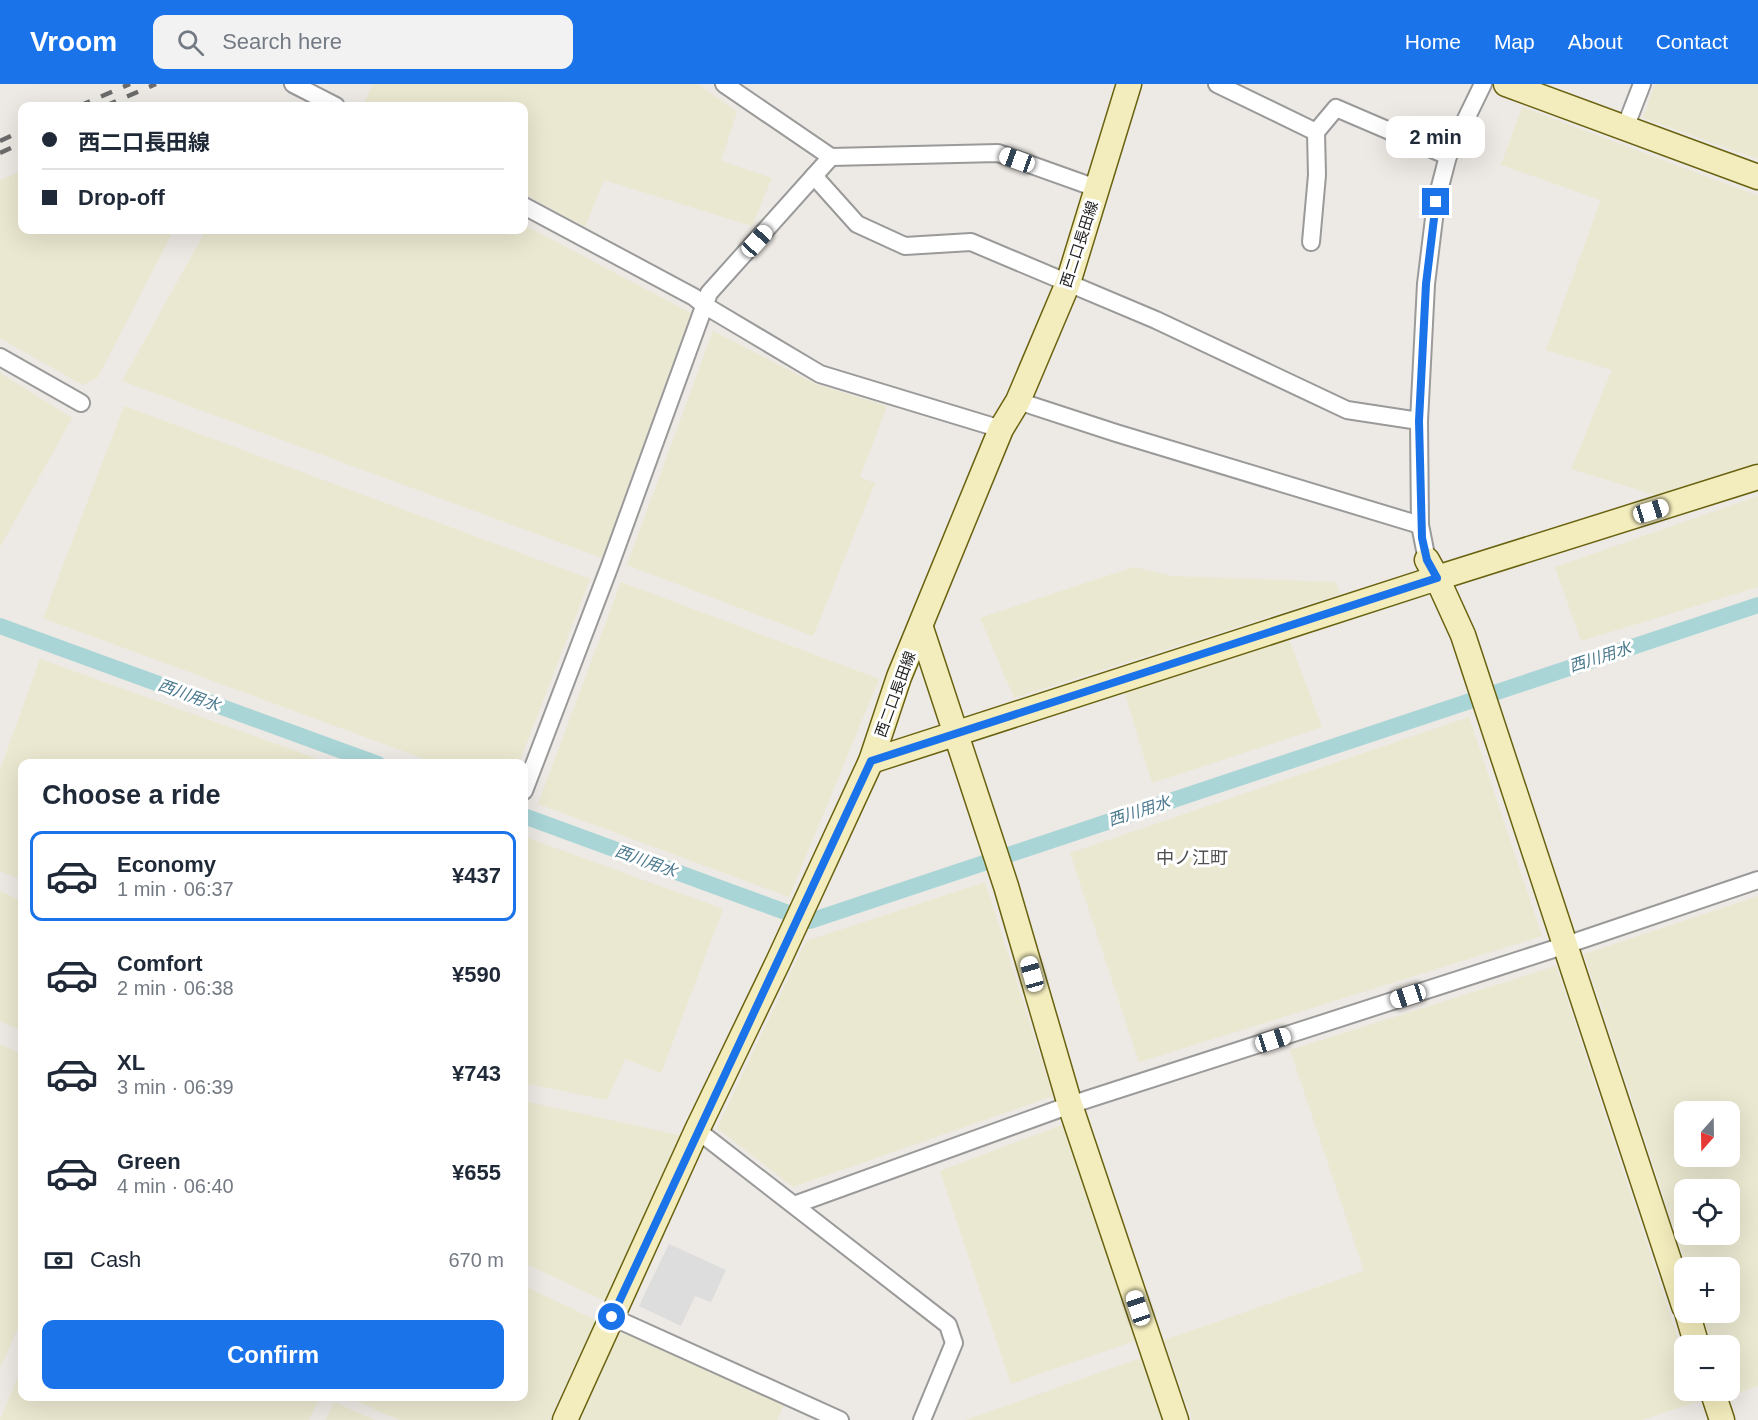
<!DOCTYPE html>
<meta charset="utf-8">
<style>
body{margin:0;font-family:Arial,"Noto Sans JP",sans-serif;background:#f2f2f3;color:#1f2937;height:100vh;display:flex;flex-direction:column;font-size:22px;white-space:nowrap}
*{box-sizing:border-box;margin:0}
p{font-size:20px;color:#747a83}
.icon{flex:none;width:33px;height:33px;fill:none;stroke:currentColor;stroke-width:2;stroke-linecap:round;stroke-linejoin:round}
.map{position:relative;flex:1;overflow:hidden}
.side{position:absolute;left:18px;top:675px;width:510px;height:642px;display:flex;flex-direction:column;background:#fff;border-radius:12px;box-shadow:0 6px 24px #0002}
.side>*{flex:none}
.banner{position:absolute;left:18px;top:18px;width:510px;height:132px;border-radius:12px;box-shadow:0 6px 24px #0002;display:grid;align-content:center;height:132px;padding:0 24px;background:#fff}
.needle{width:39px;rotate:200deg}
.controls{position:absolute;left:1674px;top:1017px;display:grid;gap:12px}
.controls a{display:grid;place-items:center;width:66px;height:66px;border-radius:12px;background:#fff;box-shadow:0 6px 24px #0002;font-size:30px}
.end{position:absolute;width:27px;height:27px;margin:-14px;border:8px solid #1a73e8;background:#fff;box-shadow:0 0 0 3px #fff}
.from{border-radius:50%}
.bubble{position:absolute;height:42px;border-radius:12px;background:#fff;box-shadow:0 6px 24px #0002;font-size:20px;font-weight:800;line-height:42px;text-align:center}
.car{position:absolute;width:18px;height:36px;margin:-18px -9px;border-radius:8px;box-shadow:0 0 4px 2px #0007;background:linear-gradient(#fff 24%,#345 0 40%,#fff 0 76%,#345 0 86%,#fff 0)}
.banner b{display:flex;align-items:center;gap:21px;height:57px;font-size:22px}
.banner b+b{border-top:2px solid #e0e1e3}
.banner i{width:15px;height:15px;background:#1f2937}
ul{padding:0;list-style:none}
li{display:flex;align-items:center;gap:18px;height:90px;margin:0 12px 9px;padding:0 12px;border:3px solid transparent;border-radius:12px}
li div{flex:1}
li b{display:block;font-size:22px}
li em{font-style:normal;font-weight:800}
li.active{border-color:#1a73e8}
li>.icon{width:54px;height:54px;stroke-width:1.5}
h2{padding:0 24px;font-size:27px;line-height:72px}
.pay{display:flex;align-items:center;gap:15px;height:66px;padding:0 24px;font-size:22px}
.pay p{margin-inline-start:auto}
.button{display:flex;gap:12px;margin-top:auto;padding:12px 24px}
.button a{flex:1;height:69px;border-radius:12px;background:#1a73e8;color:#fff;font-size:24px;font-weight:800;line-height:69px;text-align:center}
header{display:flex;align-items:center;gap:36px;box-sizing:border-box;height:84px;padding:0 30px;background:#1a73e8;color:#fff}
header strong{font-size:28px}
nav{display:flex;gap:33px;margin-inline-start:auto;font-size:21px}
.search{width:420px;height:54px;background:#f2f2f3;display:flex;align-items:center;gap:15px;box-sizing:border-box;padding:0 21px;border-radius:12px;color:#747a83;font-size:22px}
.map>svg:first-child{display:block}
.farmland{fill:#ebe8d1;fill-rule:evenodd}
.parking{fill:#ddd}
.lines{fill:none;stroke-linecap:round;stroke-linejoin:round}
.canal{stroke:#a9d5d7;stroke-width:16}
.street-casing{stroke:#9a9a9a;stroke-width:20}
.secondary-casing{stroke:#69620f;stroke-width:27}
.street{stroke:#fff;stroke-width:16}
.secondary{stroke:#f3ecbd;stroke-width:24}
.rail{stroke:#6b6b6b;stroke-width:4.5;stroke-dasharray:12 12;stroke-linecap:butt}
.route{stroke:#1a73e8;stroke-width:8}
.labels{text-anchor:middle;dominant-baseline:central;stroke-width:6;stroke-linejoin:round;paint-order:stroke}
.street-label{font-size:15px;fill:#1d1d1d;stroke:#fff}
.water-label{font-size:16px;font-style:italic;fill:#49788d;stroke:#fff}
.quarter-label{font-size:18px;fill:#505050;stroke:#fff}
</style>
<header>
<strong>Vroom</strong>
<div class="search"><svg class="icon" aria-label="search" viewBox="0 0 24 24"><circle cx="10" cy="10" r="6"/><path d="M15 15l6 6"/></svg>Search here</div>
<nav><a>Home</a><a>Map</a><a>About</a><a>Contact</a></nav>
</header>
<div class="map">
<svg width="1758" height="1336" viewBox="0 0 1758 1336">
<rect width="100%" height="100%" fill="#ede9e4"/>
<g class="farmland">
<path d="M373 0H698L737 28 721 77 772 94 752 142 604 96 585 143 524 110V22H362Z"/>
<path d="M1655 0H1758V75L1643 34Z"/>
<path d="M1522 23 1758 112V381L1662 413 1571 385 1612 286 1546 266 1601 116 1501 81Z"/>
<path d="M22 87V146H162L171 151 98 293 83 301 0 254V96Z"/>
<path d="M524 141 691 229 602 474 122 297 206 146H524Z"/>
<path d="M713 247 816 300 887 322 860 393 875 399 813 552 627 481Z"/>
<path d="M0 289 72 334 0 463Z"/>
<path d="M124 322 590 495 519 679H435L43 534Z"/>
<path d="M1758 412V503L1581 557 1555 483Z"/>
<path d="M1134 483 1172 492 1336 498 1340 510 1014 614 980 534Z"/>
<path d="M621 498 879 595 789 813 538 720Z"/>
<path d="M1289 555 1322 643 1152 699 1124 607Z"/>
<path d="M40 575 329 679 22 680V796L0 787V686Z"/>
<path d="M1469 633 1542 852 1139 978 1070 769Z"/>
<path d="M528 754 723 825 661 989 625 975 607 1016 524 999V766Z"/>
<path d="M985 798 1053 1012 793 1103 717 1044 806 857Z"/>
<path d="M0 807 22 817V947L0 937Z"/>
<path d="M1758 812V1302L1729 1312 1727 1307 1730 1306V1262L1712 1261 1701 1229 1730 1228V1184L1687 1183 1584 870ZM1684 1028H1730V1072H1684ZM1684 1106H1730V1150H1684Z"/>
<path d="M1556 882 1684 1273V1306L1696 1307 1699 1317 1642 1336H1192L1164 1256 1364 1187 1290 966Z"/>
<path d="M0 960 22 971V1235L0 1284Z"/>
<path d="M524 1017 683 1052 605 1217 524 1179Z"/>
<path d="M1064 1040 1137 1256 1011 1300 940 1087Z"/>
<path d="M524 1202 596 1236 549 1336H399L347 1313 524 1312Z"/>
<path d="M619 1247 784 1321 777 1336H578Z"/>
<path d="M1142 1274 1162 1336H966L1141 1274Z"/>
<path d="M22 1283V1312L320 1313 309 1336H0Z"/>
<path d="M334 1318 375 1336H326Z"/>
</g>
<path class="parking" d="M669 1160 726 1186 711 1218 695 1212 681 1242 639 1222Z"/>
<g class="lines">
<g class="canal">
<path d="M0 542 378 680"/>
<path d="M524 732 810 837 1758 521"/>
</g>
<defs>
<g id="street">
<path d="M293 0 336 22"/>
<path d="M1217 0 1316 48 1336 24 1448 72"/>
<path d="M1625 44 1642 0"/>
<path d="M831 73 998 69 1096 104"/>
<path d="M814 92 857 140 905 162 971 158 1156 236 1347 326 1419 337"/>
<path d="M524 122 694 213 704 221 820 290 1001 345"/>
<path d="M1311 158 1317 91 1316 48"/>
<path d="M0 273 81 319"/>
<path d="M1018 317 1116 349 1420 441"/>
<path d="M1427 476 1420 441 1419 337 1426 200 1436 118 1448 72 1483 0"/>
<path d="M524 707 609 484 709 209 831 73 724 0"/>
<path d="M697 1046 948 1241 954 1259 922 1336"/>
<path d="M794 1121 1070 1021 1566 861 1758 796"/>
<path d="M612 1233 840 1336"/>
</g>
<g id="secondary">
<path d="M1506 0 1758 93"/>
<path d="M1427 476 1437 494 1758 393"/>
<path d="M921 544 1006 802 1070 1021 1176 1336"/>
<path d="M871 677 1437 494 1463 551 1684 1222"/>
<path d="M1687 1228 1697 1262"/>
<path d="M1712 1306 1722 1336"/>
<path d="M565 1336 697 1046 778 878 871 677 899 593 1001 345 1018 317 1068 199 1129 0"/>
</g>
</defs>
<use href="#street" class="street-casing"/>
<use href="#secondary" class="secondary-casing"/>
<use href="#street" class="street"/>
<use href="#secondary" class="secondary"/>
<g class="rail">
<path d="M79 22 130 0"/>
<path d="M105 22 156 0"/>
<path d="M0 57 22 47"/>
<path d="M0 69 22 59"/>
</g>
</g>
<g class="lines">
<path class="route" d="M612 1233C697 1047 786 863 871 677L1437 494 1427 476 1422 454 1419 337 1426 200 1436 118"/>
</g>
<g class="labels">
<g class="street-label">
<text transform="translate(1079 160) rotate(-72)">西二口長田線</text>
<text transform="translate(895 610) rotate(-70)">西二口長田線</text>
</g>
<g class="water-label">
<text transform="translate(1600 573) rotate(-18)">西川用水</text>
<text transform="translate(189 611) rotate(20)">西川用水</text>
<text transform="translate(1139 727) rotate(-18)">西川用水</text>
<text transform="translate(646 777) rotate(20)">西川用水</text>
</g>
<g class="quarter-label">
<text x="1192" y="774">中ノ江町</text>
</g>
</g>
</svg>
<div class="controls">
<a><svg class="needle" viewBox="-14 -14 28 28"><path d="M0-13l5 13h-10z" fill="#e53935"/><path d="M0 13l5-13h-10z" fill="#747a83"/></svg></a>
<a><svg class="icon" aria-label="locate" viewBox="0 0 24 24"><circle cx="12" cy="12" r="6"/><path d="M12 2v4M12 18v4M2 12h4M18 12h4"/></svg></a>
<a>+</a>
<a>−</a>
</div>
<i class="end from" style="left:612px;top:1233px"></i>
<i class="end" style="left:1436px;top:118px"></i>
<div class="bubble" style="left:1386px;top:32px;width:99px">2 min</div>
<i class="car" style="left:1017px;top:76px;rotate:290deg"></i>
<i class="car" style="left:757px;top:157px;rotate:42deg"></i>
<i class="car" style="left:1651px;top:427px;rotate:73deg"></i>
<i class="car" style="left:1032px;top:890px;rotate:344deg"></i>
<i class="car" style="left:1408px;top:912px;rotate:252deg"></i>
<i class="car" style="left:1273px;top:956px;rotate:72deg"></i>
<i class="car" style="left:1138px;top:1224px;rotate:341deg"></i>
<div class="banner">
<b><i class="from"></i>西二口長田線</b>
<b><i></i>Drop-off</b>
</div>
<section class="side">
<h2>Choose a ride</h2>
<ul>
<li class="active"><svg class="icon" aria-label="car" viewBox="0 0 24 24"><path d="M5 17H2v-5l4-1 3-4h7l3 4 3 1v5h-3M9 17h6M6 11h13"/><circle cx="7" cy="17" r="2"/><circle cx="17" cy="17" r="2"/></svg><div><b>Economy</b><p>1 min · 06:37</p></div><em>¥437</em></li>
<li><svg class="icon" aria-label="car" viewBox="0 0 24 24"><path d="M5 17H2v-5l4-1 3-4h7l3 4 3 1v5h-3M9 17h6M6 11h13"/><circle cx="7" cy="17" r="2"/><circle cx="17" cy="17" r="2"/></svg><div><b>Comfort</b><p>2 min · 06:38</p></div><em>¥590</em></li>
<li><svg class="icon" aria-label="car" viewBox="0 0 24 24"><path d="M5 17H2v-5l4-1 3-4h7l3 4 3 1v5h-3M9 17h6M6 11h13"/><circle cx="7" cy="17" r="2"/><circle cx="17" cy="17" r="2"/></svg><div><b>XL</b><p>3 min · 06:39</p></div><em>¥743</em></li>
<li><svg class="icon" aria-label="car" viewBox="0 0 24 24"><path d="M5 17H2v-5l4-1 3-4h7l3 4 3 1v5h-3M9 17h6M6 11h13"/><circle cx="7" cy="17" r="2"/><circle cx="17" cy="17" r="2"/></svg><div><b>Green</b><p>4 min · 06:40</p></div><em>¥655</em></li>
</ul>
<div class="pay"><svg class="icon" aria-label="cash" viewBox="0 0 24 24"><path d="M3 7h18v10H3z"/><circle cx="12" cy="12" r="2"/></svg>Cash<p>670 m</p></div>
<div class="button"><a>Confirm</a></div>
</section>
</div>
